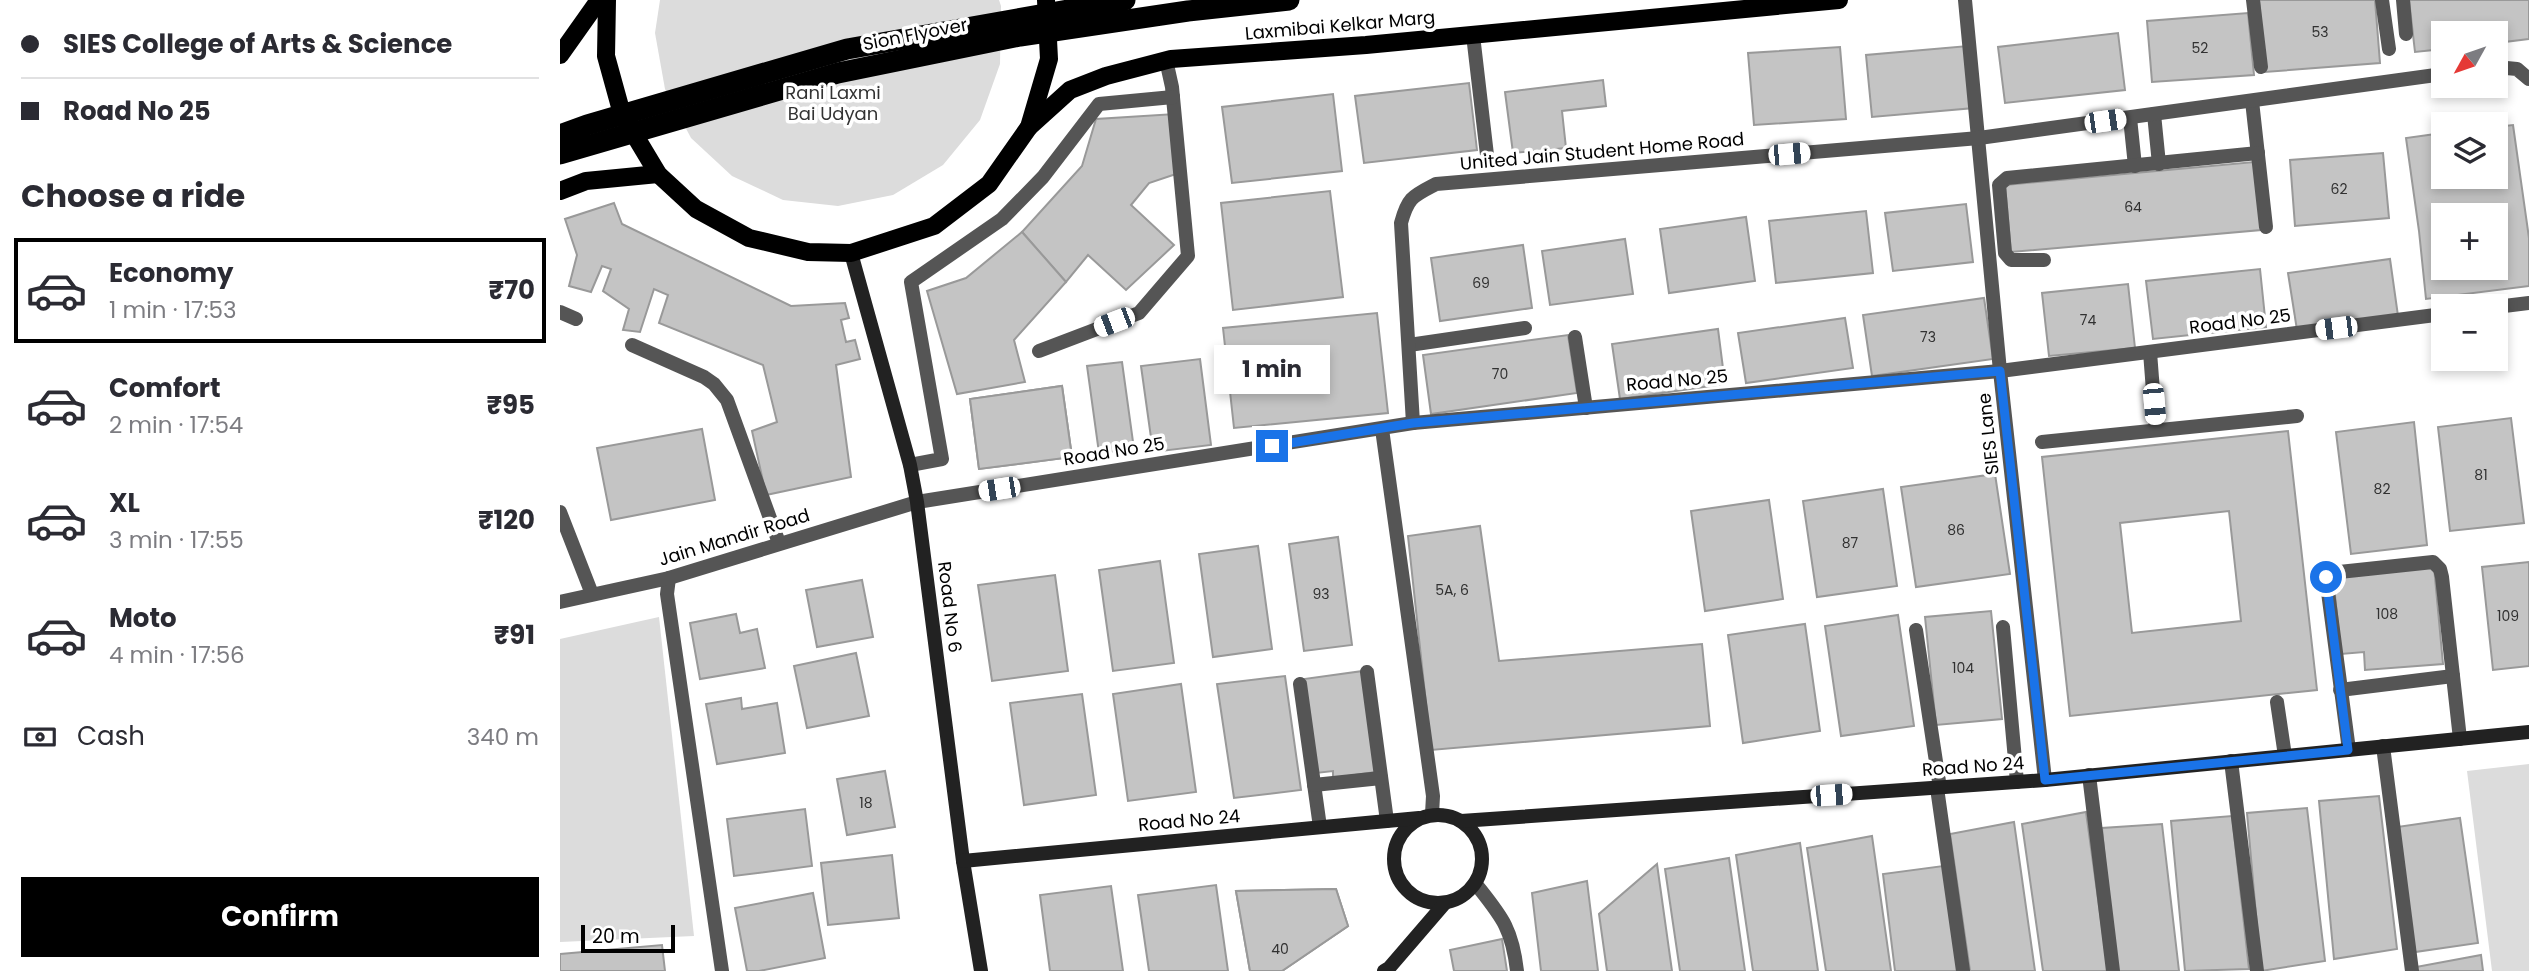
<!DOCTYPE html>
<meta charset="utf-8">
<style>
body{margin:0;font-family:Poppins,sans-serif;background:#f7f7f7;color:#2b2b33;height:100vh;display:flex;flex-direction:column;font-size:26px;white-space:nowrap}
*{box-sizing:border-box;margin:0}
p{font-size:23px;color:#7c7c81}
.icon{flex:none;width:38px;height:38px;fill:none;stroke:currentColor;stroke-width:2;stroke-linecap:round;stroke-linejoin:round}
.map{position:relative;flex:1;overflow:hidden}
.details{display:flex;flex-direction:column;background:#fff;width:560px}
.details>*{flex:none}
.hud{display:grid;align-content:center;height:154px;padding:0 21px;background:#fff}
.needle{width:46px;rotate:230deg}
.controls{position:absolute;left:1871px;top:21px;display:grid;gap:14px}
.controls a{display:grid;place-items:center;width:77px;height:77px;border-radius:0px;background:#fff;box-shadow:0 4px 10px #0003;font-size:35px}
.scale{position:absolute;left:21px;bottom:18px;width:94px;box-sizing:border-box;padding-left:7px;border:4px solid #000;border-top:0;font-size:19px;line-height:24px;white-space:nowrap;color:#000;-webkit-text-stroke:5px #fff;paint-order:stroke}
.end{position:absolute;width:32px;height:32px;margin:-16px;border:9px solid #1a73e8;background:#fff;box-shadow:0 0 0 4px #fff}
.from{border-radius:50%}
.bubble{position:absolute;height:49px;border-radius:0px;background:#fff;box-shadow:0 4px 10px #0003;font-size:23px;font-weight:700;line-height:49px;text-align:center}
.car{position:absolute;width:21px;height:42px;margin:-21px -10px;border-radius:9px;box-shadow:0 0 5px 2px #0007;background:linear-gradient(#fff 24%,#345 0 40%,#fff 0 76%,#345 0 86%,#fff 0)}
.hud b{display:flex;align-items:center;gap:24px;height:66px;font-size:26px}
.hud b+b{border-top:2px solid #e1e1e2}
.hud i{width:18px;height:18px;background:#2b2b33}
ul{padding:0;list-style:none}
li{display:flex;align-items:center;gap:21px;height:105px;margin:0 14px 10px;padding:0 7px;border:4px solid transparent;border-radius:0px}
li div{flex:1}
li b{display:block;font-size:26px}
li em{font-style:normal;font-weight:700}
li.current{border-color:#000}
li>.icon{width:63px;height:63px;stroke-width:1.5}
h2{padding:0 21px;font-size:32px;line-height:84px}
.pay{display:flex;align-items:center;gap:18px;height:77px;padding:0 21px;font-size:26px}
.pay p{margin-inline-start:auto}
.cta{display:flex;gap:14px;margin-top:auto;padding:14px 21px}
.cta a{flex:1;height:80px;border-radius:0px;background:#000;color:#fff;font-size:28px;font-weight:700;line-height:80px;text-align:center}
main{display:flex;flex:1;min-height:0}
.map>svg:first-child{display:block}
.green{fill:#dcdcdc}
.building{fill:#c4c4c4;stroke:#999;stroke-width:2;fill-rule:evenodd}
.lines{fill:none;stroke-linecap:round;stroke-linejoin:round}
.lane{stroke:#555;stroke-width:14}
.street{stroke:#555;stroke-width:14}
.secondary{stroke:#222;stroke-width:14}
.primary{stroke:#000;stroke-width:18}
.highway{stroke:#000;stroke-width:21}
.route{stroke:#1a73e8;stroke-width:9}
.labels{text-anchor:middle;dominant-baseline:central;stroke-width:7;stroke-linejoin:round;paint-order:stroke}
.number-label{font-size:14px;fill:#313131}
.street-label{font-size:18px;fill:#000;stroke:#fff}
.park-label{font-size:18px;fill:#333;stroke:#fff}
</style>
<main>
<section class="details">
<div class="hud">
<b><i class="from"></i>SIES College of Arts &amp; Science</b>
<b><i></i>Road No 25</b>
</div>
<h2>Choose a ride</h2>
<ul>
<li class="current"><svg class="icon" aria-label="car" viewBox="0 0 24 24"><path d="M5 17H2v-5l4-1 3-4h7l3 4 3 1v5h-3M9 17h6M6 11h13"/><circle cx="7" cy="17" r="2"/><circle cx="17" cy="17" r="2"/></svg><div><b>Economy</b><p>1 min · 17:53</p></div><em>₹70</em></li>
<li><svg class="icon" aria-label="car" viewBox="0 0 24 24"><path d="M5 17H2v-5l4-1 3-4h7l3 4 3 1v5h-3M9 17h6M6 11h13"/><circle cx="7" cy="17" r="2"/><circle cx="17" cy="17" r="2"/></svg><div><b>Comfort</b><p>2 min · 17:54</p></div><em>₹95</em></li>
<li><svg class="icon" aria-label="car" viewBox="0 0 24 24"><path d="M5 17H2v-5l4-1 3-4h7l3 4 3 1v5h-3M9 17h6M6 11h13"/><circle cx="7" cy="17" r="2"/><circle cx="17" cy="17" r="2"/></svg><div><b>XL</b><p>3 min · 17:55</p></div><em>₹120</em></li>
<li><svg class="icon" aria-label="car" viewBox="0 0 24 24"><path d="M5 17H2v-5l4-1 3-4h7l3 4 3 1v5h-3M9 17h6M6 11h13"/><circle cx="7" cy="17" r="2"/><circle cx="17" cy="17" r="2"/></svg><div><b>Moto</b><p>4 min · 17:56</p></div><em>₹91</em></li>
</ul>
<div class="pay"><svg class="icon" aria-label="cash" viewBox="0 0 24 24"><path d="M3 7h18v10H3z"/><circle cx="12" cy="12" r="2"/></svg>Cash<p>340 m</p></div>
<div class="cta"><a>Confirm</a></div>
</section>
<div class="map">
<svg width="1969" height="971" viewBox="0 0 1969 971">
<rect width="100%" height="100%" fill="#fff"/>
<g class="green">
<path d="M100 0H439L441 6 440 64 420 120 383 165 333 195 278 206 223 200 172 176 131 138 105 89 95 33Z"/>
<path d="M99 617 134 936 0 942V639Z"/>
<path d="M1969 764V971H1932L1907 771Z"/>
</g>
<g class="building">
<path d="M1699 0H1815L1820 63 1705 72Z"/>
<path d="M1849 0H1969V39L1936 43V33H1883V49L1855 52Z"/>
<path d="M1688 13 1694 75 1592 82 1587 21Z"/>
<path d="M1558 33 1565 90 1445 103 1438 47Z"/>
<path d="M1408 46 1414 108 1312 117 1306 55Z"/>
<path d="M1280 47 1286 119 1194 125 1188 53Z"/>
<path d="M1043 80 1046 106 1002 111 1006 148 953 153 945 92Z"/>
<path d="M909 83 917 150 804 163 795 96Z"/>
<path d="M773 94 782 171 672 183 662 107Z"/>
<path d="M615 114 616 174 589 183 571 205 614 245 566 290 528 255 506 282 462 232 522 166 536 119Z"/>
<path d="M1953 125 1969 238V286L1866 299 1859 231 1846 138 1883 133V177H1936V127ZM1883 215H1936V268H1883Z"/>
<path d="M1823 153 1829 218 1735 226 1730 160Z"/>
<path d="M1694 162 1701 230 1451 252 1445 185Z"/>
<path d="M770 191 783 297 673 310 661 203Z"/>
<path d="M54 203 62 224 231 306 285 303 289 318 281 320 286 342 295 340 300 359 276 365 291 477 206 495 192 431 217 422 203 365 99 323 108 295 94 289 80 332 63 330 69 309 43 291 51 269 42 266 31 292 9 286 17 255 5 219Z"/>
<path d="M1406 204 1413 262 1333 271 1325 213Z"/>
<path d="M1306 211 1313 273 1216 283 1209 221Z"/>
<path d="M1186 217 1195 281 1109 293 1100 229Z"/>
<path d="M462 232 506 282 454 340 465 382 397 394 367 291 406 278Z"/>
<path d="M1065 239 1073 294 990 305 982 251Z"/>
<path d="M963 245 972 308 880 321 871 258Z"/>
<path d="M1830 259 1838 316 1737 330 1728 273Z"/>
<path d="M1700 269 1706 327 1593 339 1586 281Z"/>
<path d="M1568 284 1575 348 1489 356 1482 293Z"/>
<path d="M1424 298 1433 359 1312 376 1303 315Z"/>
<path d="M817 313 828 413 674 428 663 328Z"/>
<path d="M1285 318 1293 368 1186 383 1178 333Z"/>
<path d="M1158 329 1165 384 1060 399 1052 344Z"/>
<path d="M1008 335 1017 393 871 414 863 355Z"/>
<path d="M640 359 651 445 593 452 581 366Z"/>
<path d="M562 362 574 449 539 453 527 366Z"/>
<path d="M502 386 512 457 419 469 410 399Z"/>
<path d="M502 386 512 457 419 469 410 399Z"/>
<path d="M1951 418 1964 523 1890 531 1878 427Z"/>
<path d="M1854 422 1867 545 1791 554 1776 432Z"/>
<path d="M142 429 155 500 51 520 37 448Z"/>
<path d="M1728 431 1757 690 1510 716 1482 457ZM1669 511 1681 621 1572 633 1560 523Z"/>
<path d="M1435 474 1450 574 1356 587 1341 487Z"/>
<path d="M1323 489 1337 586 1257 597 1243 501Z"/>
<path d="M1209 500 1223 599 1145 611 1131 511Z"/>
<path d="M920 526 939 661 1142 644 1150 726 871 750 848 536Z"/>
<path d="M778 537 792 645 744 651 729 544Z"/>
<path d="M698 546 712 649 653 657 639 554Z"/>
<path d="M600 561 614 663 553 671 539 570Z"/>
<path d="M1969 562V666L1933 670 1922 567Z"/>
<path d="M1874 567 1883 664 1805 670 1804 652 1781 654 1773 576Z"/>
<path d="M495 575 508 671 432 681 418 585Z"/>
<path d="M302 580 313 637 257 647 246 590Z"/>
<path d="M1431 611 1442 719 1376 725 1365 617Z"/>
<path d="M176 614 180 633 197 629 205 668 140 679 130 623Z"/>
<path d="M1338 615 1354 726 1281 736 1265 626Z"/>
<path d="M1245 624 1260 731 1183 743 1168 635Z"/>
<path d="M296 653 309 716 247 728 234 666Z"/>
<path d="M803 671 816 772 773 778V771L756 773 744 679Z"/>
<path d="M725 676 741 790 674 798 657 684Z"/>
<path d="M621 684 636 792 568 801 553 694Z"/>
<path d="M522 694 536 795 464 805 450 703Z"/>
<path d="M181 698 182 709 217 703 225 753 157 764 146 704Z"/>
<path d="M325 771 335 827 287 835 277 779Z"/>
<path d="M1819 796 1837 949 1774 959 1759 801Z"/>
<path d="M1747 808 1765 961 1701 971 1687 813Z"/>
<path d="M245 809 252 866 174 876 167 819Z"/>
<path d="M1526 812 1548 971H1483L1462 824Z"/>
<path d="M1672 816 1689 969 1625 971 1611 821Z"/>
<path d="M1900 818 1918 943 1855 952 1837 827Z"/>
<path d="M1454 822 1475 971H1410L1390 834Z"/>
<path d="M1602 824 1619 971H1555L1542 828Z"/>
<path d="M1312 836 1331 971H1266L1247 848Z"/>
<path d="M1240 843 1258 971H1193L1176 855Z"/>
<path d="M332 855 339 918 268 925 261 863Z"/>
<path d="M1169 858 1185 971H1120L1105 869Z"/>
<path d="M1097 864 1112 971H1047L1039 914Z"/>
<path d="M1383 866 1398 971H1335L1323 874Z"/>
<path d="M1027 881 1038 971H981L972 893Z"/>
<path d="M656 885 668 971H589L578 895Z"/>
<path d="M551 886 563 971H490L480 895Z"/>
<path d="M776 889 788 926 722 971H690L676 891Z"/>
<path d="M776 889 788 926 722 971H690L676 891Z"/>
<path d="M253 893 265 958 199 971H187L175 908Z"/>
<path d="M942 939 947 971H894L890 950Z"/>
<path d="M102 945 105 971H0V954Z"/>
<path d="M1921 955 1923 971H1857L1856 967Z"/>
</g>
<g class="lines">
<g class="lane">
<path d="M479 351 579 313 628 256 612 87 606 60"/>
<path d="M1590 352 1596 430"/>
<path d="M822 429 873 796 872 814"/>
<path d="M1482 442 1737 416"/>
<path d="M350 465 382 459 351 282 442 219 483 177 539 104 613 97"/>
<path d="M0 512 32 594"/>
<path d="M1443 627 1457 782"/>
<path d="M1356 630 1380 788"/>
<path d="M1717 702 1725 756"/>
</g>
<g class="street">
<path d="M1405 0 1440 371 1485 780"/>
<path d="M1693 0 1701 67"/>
<path d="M1822 0 1829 49"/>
<path d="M1843 0 1846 34"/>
<path d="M913 35 927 155"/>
<path d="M1936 67 1957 69 1969 79"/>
<path d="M1692 101 1706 227"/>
<path d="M1594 114 1599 164"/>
<path d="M1570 118 1575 166"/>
<path d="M1484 260H1451L1445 253 1439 185 1447 178 1698 153"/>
<path d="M1936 307 1969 303"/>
<path d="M0 312 16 319"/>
<path d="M1015 337 1026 408"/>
<path d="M72 345 144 377 154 384 167 400 219 543"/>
<path d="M849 345 965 328"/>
<path d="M853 423 841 223C848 197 853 196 876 184L1419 138 1883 74"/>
<path d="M109 578 107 594 162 971"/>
<path d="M0 602 109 578 357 502 853 423 1440 371 1883 314"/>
<path d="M807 672 827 821"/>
<path d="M740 684 760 827"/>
<path d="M1780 690 1893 676"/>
<path d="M1823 746 1852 971"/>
<path d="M1789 750 1766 577 1770 573 1873 562 1880 569 1882 577 1900 739"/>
<path d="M1671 761 1697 971"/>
<path d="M1529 775 1553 971"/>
<path d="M754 785 821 778"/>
<path d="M1377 788 1403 971"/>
<path d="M915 883C941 916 952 927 957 971"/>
</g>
<g class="secondary">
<path d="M291 253 350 465 357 502 403 861 421 971"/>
<circle cx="878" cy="859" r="44"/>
<path d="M901 821 1485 780 1969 732"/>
<path d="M403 861 859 818"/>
<path d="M824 971 829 968 885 903"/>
</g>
<g class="primary">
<path d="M47 0 46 56 62 114 98 174 136 209 189 238 248 252 291 253 374 226 429 184 469 127 489 59 486 0"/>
<path d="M0 55 39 0"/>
<path d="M469 127 510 90 546 76 611 59 806 45 1279 0"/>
<path d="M0 191 26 181 98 174"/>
</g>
<g class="highway">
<path d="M0 135 27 125 287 49 565 0"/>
<path d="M0 154 278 73 460 36 628 11 729 0"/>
</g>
</g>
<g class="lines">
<path class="route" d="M712 446 853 423 1440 371 1485 780 1788 750 1766 577"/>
</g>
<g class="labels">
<g class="number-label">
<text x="1760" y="32">53</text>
<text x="1640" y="48">52</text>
<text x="1779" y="189">62</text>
<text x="1573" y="207">64</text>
<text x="921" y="283">69</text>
<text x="1528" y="320">74</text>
<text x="1368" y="337">73</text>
<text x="940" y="374">70</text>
<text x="1921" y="475">81</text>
<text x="1822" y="489">82</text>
<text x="1396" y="530">86</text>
<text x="1290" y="543">87</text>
<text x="892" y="590">5A, 6</text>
<text x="761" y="594">93</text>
<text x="1827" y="614">108</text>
<text x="1948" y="616">109</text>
<text x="1403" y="668">104</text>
<text x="306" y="803">18</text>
<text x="720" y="949">40</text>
</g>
<g class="street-label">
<text transform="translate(780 25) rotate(-5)">Laxmibai Kelkar Marg</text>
<text transform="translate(355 34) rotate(-11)">Sion Flyover</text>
<text transform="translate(1042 151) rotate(-5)">United Jain Student Home Road</text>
<text transform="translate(1680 321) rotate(-7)">Road No 25</text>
<text transform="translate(1117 380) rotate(-5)">Road No 25</text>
<text transform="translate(1428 434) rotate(-96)">SIES Lane</text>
<text transform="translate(554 451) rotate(-9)">Road No 25</text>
<text transform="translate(174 537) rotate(-17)">Jain Mandir Road</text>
<text transform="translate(390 607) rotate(83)">Road No 6</text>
<text transform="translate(1413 766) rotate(-4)">Road No 24</text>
<text transform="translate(629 820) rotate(-5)">Road No 24</text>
</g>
<g class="park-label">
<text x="273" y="92">Rani Laxmi<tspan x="273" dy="21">Bai Udyan</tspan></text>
</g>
</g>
</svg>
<div class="controls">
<a><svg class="needle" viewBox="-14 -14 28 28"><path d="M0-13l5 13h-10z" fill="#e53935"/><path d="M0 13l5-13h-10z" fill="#7c7c81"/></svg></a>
<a><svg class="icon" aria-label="layers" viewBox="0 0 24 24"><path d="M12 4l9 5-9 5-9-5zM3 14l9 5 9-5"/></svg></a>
<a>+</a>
<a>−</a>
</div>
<div class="scale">20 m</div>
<i class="end from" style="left:1766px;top:577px"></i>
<i class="end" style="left:712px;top:446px"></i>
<div class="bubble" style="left:654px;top:345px;width:116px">1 min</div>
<i class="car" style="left:1545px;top:121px;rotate:82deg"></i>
<i class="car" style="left:1229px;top:154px;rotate:85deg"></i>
<i class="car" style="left:554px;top:322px;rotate:249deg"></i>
<i class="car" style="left:1776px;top:328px;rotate:263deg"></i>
<i class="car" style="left:1594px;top:404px;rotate:175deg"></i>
<i class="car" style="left:439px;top:489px;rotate:261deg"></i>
<i class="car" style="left:1271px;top:795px;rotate:86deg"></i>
</div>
</main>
